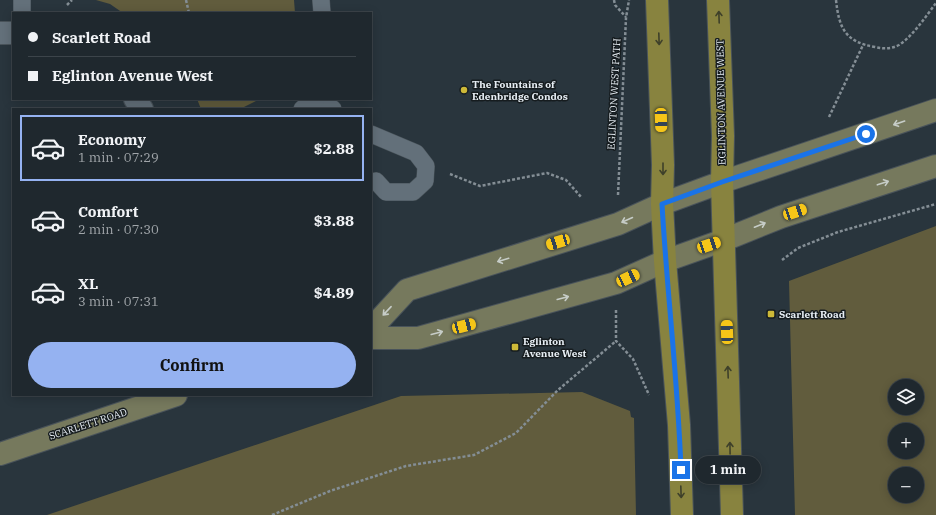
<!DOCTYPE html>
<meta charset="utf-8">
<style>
body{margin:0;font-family:"IBM Plex Serif",serif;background:#273036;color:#f1f3f6;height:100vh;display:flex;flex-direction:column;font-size:15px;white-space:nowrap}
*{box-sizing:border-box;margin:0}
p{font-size:13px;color:#a1a6aa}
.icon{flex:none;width:22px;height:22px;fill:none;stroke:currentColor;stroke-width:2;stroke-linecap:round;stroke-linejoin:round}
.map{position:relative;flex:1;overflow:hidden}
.side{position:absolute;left:12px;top:108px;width:360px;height:288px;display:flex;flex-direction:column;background:#1f282e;border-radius:0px;box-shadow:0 2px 10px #0003,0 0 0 1px #3c444a}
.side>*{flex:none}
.banner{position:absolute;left:12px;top:12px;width:360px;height:88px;border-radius:0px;box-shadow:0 2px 10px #0003,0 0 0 1px #3c444a;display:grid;align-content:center;height:88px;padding:0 16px;background:#1f282e}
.buttons{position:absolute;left:888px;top:379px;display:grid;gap:8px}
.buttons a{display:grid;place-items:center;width:36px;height:36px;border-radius:50%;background:#1f282e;box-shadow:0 2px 10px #0003,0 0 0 1px #3c444a;font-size:20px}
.end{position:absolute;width:18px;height:18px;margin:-9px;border:5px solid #1a73e8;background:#fff;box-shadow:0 0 0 2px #fff}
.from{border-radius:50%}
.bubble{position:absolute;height:28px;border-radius:14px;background:#1f282e;box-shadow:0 2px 10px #0003,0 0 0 1px #3c444a;font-size:13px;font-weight:700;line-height:28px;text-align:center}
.car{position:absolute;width:12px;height:24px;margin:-12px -6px;border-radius:5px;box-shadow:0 0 3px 1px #0007;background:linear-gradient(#f5c518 24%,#345 0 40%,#f5c518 0 76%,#345 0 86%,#f5c518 0)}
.banner b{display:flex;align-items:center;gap:14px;height:38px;font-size:15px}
.banner b+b{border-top:1px solid #3c444a}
.banner i{width:10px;height:10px;background:#f1f3f6}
ul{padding:7px 0 0;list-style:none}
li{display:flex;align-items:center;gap:12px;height:66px;margin:0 8px 6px;padding:0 8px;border:2px solid transparent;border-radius:0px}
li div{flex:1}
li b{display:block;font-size:15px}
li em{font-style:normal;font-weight:700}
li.active{border-color:#95b2f1}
li>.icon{width:36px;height:36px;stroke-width:1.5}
.cta{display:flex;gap:8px;margin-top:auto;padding:8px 16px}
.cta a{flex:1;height:46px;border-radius:24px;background:#95b2f1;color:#111;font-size:16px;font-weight:700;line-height:46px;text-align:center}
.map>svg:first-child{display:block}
.green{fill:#615c3d;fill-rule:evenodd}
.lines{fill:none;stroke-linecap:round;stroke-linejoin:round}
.service-casing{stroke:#49535a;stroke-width:18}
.minor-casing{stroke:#49535a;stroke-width:24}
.secondary-casing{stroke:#49535a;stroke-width:24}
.primary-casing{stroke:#49535a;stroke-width:24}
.path{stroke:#848e95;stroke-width:2.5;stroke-dasharray:3 2;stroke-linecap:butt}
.service{stroke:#63707a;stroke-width:17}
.minor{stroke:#63707a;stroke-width:22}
.secondary{stroke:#76795d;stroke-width:22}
.primary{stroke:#88833f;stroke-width:22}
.oneway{stroke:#3e402a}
.oneway2{stroke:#c6ccc7}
.route{stroke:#1a73e8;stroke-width:5}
.poi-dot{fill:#cdb938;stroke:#161c1f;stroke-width:1.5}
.labels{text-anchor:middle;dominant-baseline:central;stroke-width:3;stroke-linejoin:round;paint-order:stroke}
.poi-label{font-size:10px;font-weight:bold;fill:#e8eff5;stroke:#161c1f;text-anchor:start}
.street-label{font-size:10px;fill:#e8eff5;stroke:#161c1f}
</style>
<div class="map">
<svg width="936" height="515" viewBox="0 0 936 515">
<rect width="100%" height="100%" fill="#29353d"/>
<g class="green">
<path d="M96 0H294L295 13H123L110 4Z"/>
<path d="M197 99H260L240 109H201Z"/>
<path d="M936 226V515H795L789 281ZM895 386H917V408H895ZM895 430H917V452H895ZM895 474H917V496H895Z"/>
<path d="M582 392 630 411 631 417 634 418 636 515H47L401 396Z"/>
</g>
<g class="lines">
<defs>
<g id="service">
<path d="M22 0V13"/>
<path d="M321 0 322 13"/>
<path d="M320 99 333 109"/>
<path d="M302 109 316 99"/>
<path d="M371 134 416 153 426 166 425 181 413 192H386L376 181"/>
</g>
<g id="minor">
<path d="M0 33H13"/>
<path d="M135 99 142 109"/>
</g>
<g id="secondary">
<path d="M371 329 407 290 618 224 662 204 722 182 936 110"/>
<path d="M371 338H418L616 283 665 261 724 240 781 217 936 166"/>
<path d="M0 454 176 395"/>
</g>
<g id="primary">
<path d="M657 0 663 165 662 204 665 261 679 425 682 515"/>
<path d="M718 0 723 136 722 182 732 515"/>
</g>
</defs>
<use href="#service" class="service-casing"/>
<use href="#minor" class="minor-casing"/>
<use href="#secondary" class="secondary-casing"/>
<use href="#primary" class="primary-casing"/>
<g class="path">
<path d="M186 0 189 13"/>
<path d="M614 0 615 5 626 17"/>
<path d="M836 0C839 28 845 42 875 47 884 49 891 49 899 45 913 36 926 16 936 3"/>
<path d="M67 5 72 0"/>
<path d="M829 117 863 45"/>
<path d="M450 174 480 186 547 173 566 180 582 198"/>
<path d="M618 195 626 18 629 0"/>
<path d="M782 260 798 248 838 232 936 204"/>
<path d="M616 310V341L633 359 649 395"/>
<path d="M272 515 330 491 406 466 474 455 516 433 558 390 616 341"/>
</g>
<use href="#service" class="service"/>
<use href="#minor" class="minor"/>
<use href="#secondary" class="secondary"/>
<use href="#primary" class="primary"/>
</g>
<defs><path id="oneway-shaft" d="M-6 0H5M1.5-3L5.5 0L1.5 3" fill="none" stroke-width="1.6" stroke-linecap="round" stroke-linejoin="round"/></defs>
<g class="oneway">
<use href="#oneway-shaft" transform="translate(719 17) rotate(-92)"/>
<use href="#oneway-shaft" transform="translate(659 39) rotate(88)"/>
<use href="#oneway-shaft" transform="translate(663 169) rotate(90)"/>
<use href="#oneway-shaft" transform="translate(728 372) rotate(-92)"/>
<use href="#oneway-shaft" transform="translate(730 448) rotate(-91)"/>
<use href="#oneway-shaft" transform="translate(681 492) rotate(88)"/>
</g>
<g class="oneway2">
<use href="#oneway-shaft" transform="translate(899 123) rotate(161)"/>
<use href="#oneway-shaft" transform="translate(883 183) rotate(-18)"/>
<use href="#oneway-shaft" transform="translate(627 220) rotate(156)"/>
<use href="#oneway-shaft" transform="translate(760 225) rotate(-22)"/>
<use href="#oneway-shaft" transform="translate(503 260) rotate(163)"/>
<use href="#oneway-shaft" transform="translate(563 298) rotate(-15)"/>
<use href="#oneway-shaft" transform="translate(387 311) rotate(133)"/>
<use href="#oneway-shaft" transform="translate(437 333) rotate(-15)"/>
</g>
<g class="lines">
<path class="route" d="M681 470C678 381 667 293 662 204L722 182 866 134"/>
</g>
<g class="poi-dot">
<circle cx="464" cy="90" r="4"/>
<rect x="767" y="310" width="8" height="8" rx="2"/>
<rect x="511" y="343" width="8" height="8" rx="2"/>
</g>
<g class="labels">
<g class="poi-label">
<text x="472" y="84">The Fountains of<tspan x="472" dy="12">Edenbridge Condos</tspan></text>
<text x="779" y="314">Scarlett Road</text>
<text x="523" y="341">Eglinton<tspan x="523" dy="12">Avenue West</tspan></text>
</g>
<g class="street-label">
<text transform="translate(614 94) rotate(-87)">EGLINTON WEST PATH</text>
<text transform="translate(721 102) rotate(-91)">EGLINTON AVENUE WEST</text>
<text transform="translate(88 424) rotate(-18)">SCARLETT ROAD</text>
</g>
</g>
</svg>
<div class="buttons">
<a><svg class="icon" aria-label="layers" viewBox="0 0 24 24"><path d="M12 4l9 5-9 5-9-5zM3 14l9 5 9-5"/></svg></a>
<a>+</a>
<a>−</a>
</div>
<i class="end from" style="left:866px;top:134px"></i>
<i class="end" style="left:681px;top:470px"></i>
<div class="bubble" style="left:695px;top:456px;width:66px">1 min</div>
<i class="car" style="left:661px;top:120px;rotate:178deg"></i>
<i class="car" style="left:795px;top:212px;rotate:72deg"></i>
<i class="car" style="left:558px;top:242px;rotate:253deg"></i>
<i class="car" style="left:709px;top:245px;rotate:71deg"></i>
<i class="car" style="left:628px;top:278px;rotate:65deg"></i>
<i class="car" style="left:464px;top:326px;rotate:75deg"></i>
<i class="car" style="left:727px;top:332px;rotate:358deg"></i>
<div class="banner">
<b><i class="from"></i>Scarlett Road</b>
<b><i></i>Eglinton Avenue West</b>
</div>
<section class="side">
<ul>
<li class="active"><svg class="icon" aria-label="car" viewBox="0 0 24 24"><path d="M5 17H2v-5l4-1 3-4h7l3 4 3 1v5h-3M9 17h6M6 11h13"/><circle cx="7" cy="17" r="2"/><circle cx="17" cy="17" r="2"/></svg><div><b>Economy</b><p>1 min · 07:29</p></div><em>$2.88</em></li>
<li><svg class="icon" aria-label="car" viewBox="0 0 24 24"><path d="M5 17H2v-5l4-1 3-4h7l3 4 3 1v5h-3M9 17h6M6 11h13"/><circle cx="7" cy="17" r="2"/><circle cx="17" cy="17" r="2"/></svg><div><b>Comfort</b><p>2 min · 07:30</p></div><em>$3.88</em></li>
<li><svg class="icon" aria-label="car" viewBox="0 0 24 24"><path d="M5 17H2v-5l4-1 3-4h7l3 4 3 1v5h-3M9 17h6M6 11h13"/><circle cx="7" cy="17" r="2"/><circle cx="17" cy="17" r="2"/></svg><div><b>XL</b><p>3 min · 07:31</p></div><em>$4.89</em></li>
</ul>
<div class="cta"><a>Confirm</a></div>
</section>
</div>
